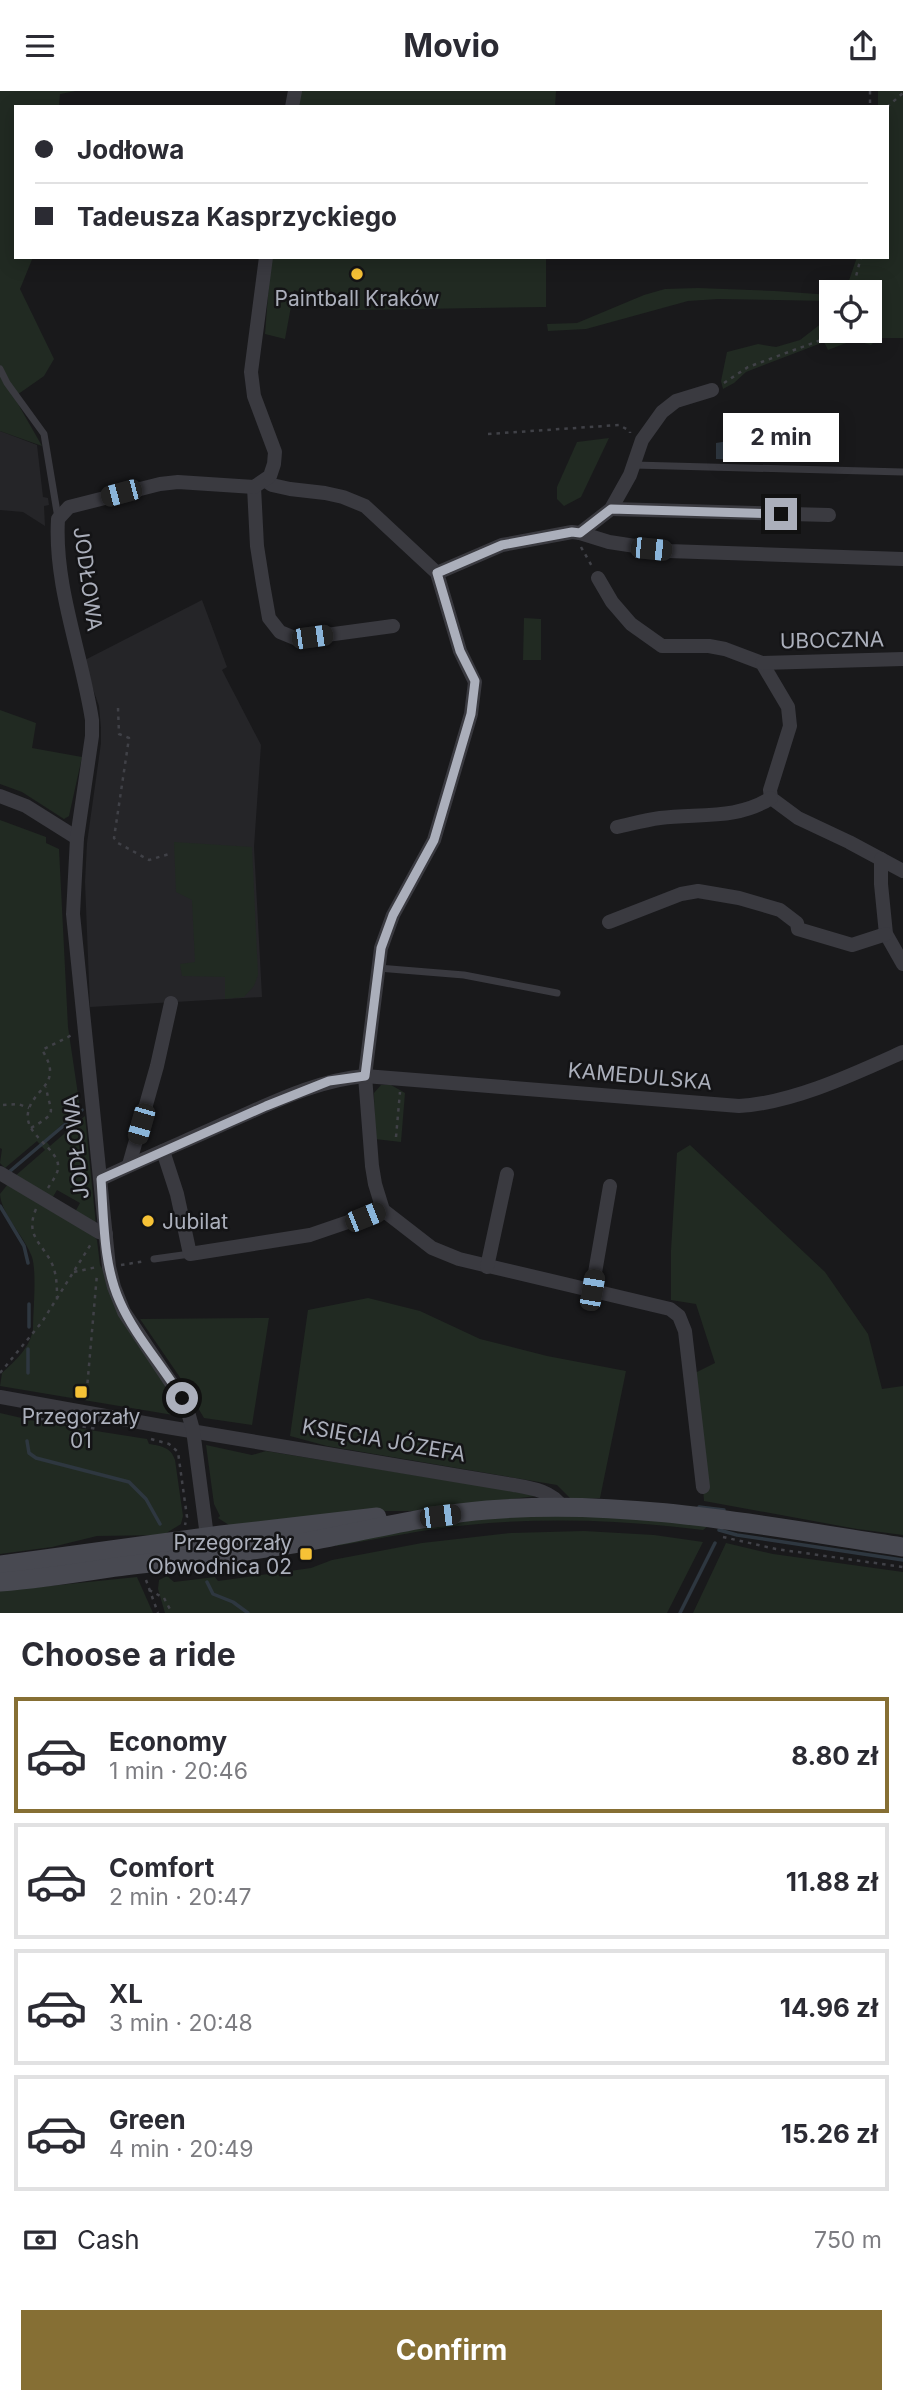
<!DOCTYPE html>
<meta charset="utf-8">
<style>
body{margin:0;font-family:Inter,sans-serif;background:#f2f2f3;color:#2b2b33;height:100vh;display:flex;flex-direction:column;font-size:26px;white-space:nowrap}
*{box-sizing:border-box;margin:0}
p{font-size:23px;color:#7c7c81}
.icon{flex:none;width:38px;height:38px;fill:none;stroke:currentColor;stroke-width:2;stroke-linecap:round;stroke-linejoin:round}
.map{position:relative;height:1522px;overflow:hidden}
.drawer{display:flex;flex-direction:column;background:#fff;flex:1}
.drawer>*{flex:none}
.top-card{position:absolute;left:14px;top:14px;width:875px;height:154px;border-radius:0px;box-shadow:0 4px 18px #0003;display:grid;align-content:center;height:154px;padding:0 21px;background:#fff}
.controls{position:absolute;left:819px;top:189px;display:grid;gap:14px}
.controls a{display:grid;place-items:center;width:63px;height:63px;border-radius:0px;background:#fff;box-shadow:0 4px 18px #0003;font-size:35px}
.end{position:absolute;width:32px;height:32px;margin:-16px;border:9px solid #abafbb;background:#111;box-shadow:0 0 0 4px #111}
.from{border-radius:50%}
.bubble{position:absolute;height:49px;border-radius:0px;background:#fff;box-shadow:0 4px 18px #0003;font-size:23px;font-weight:700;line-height:49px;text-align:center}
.car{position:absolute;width:21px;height:42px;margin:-21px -10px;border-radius:9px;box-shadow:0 0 5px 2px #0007;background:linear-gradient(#222 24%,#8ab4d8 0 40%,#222 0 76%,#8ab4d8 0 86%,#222 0)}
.top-card b{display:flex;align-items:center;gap:24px;height:66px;font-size:26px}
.top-card b+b{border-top:2px solid #e1e1e2}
.top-card i{width:18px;height:18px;background:#2b2b33}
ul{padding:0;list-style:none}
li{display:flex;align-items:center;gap:21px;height:116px;margin:0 14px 10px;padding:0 7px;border:4px solid #e1e1e2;border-radius:0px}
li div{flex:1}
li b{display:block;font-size:26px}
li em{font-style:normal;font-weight:700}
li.current{border-color:#866f34}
li>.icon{width:63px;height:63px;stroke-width:1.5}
h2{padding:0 21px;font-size:32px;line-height:84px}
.pay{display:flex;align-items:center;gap:18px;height:77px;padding:0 21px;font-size:26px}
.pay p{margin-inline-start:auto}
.action{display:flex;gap:14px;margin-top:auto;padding:14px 21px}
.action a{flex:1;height:80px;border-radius:0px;background:#866f34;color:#fff;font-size:28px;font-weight:700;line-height:80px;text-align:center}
header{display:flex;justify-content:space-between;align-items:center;height:91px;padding:0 21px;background:#fff;font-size:32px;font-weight:700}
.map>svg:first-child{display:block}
.built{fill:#252528}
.green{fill:#212a22}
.water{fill:#2e3740}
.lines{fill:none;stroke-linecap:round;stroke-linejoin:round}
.stream{stroke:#2e3740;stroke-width:3.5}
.path{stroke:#404147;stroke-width:2.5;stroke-dasharray:3.5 5;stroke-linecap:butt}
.lane{stroke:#3a3a40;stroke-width:7}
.street{stroke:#3a3a40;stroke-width:14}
.secondary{stroke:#484951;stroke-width:19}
.route{stroke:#abafbb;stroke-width:9}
.poi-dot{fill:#f6c236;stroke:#141416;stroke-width:2.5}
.labels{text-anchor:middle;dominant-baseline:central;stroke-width:5;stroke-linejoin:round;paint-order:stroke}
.poi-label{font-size:21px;fill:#abafbb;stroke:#141416}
.street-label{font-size:21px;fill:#abafbb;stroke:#141416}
</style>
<header><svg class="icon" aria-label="menu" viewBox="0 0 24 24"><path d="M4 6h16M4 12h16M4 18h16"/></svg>Movio<svg class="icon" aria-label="share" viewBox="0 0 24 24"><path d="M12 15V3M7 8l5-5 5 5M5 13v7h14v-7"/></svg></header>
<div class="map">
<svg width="903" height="1522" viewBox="0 0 903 1522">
<rect width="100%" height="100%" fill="#19191b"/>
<g class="built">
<path d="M0 340 37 354 43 406 48 407 49 414 44 415 45 435 23 421 0 419Z"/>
<path d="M202 509 227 576 222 579 261 654 254 756 262 906 90 916 85 791 87 752 101 652V637L99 615 83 570Z"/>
</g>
<g class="green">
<path d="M0 0H76L60 3 59 16H16V166H33L20 198 54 268 44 285 14 306 42 355 0 340Z"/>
<path d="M299 0H556L555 16H297Z"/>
<path d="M878 0H903V247H878L871 254 854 249 828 259 824 251 746 281 734 292 723 298 721 290 727 261 758 253 776 256 800 249 831 225V240H870V201H845L857 166H887V16H878Z"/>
<path d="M271 166H546V216L356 219 343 217 294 199 285 248 265 243Z"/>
<path d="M698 197 775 200 831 204V210L718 208 688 210 586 238 548 240 547 233 577 232 644 204 665 198Z"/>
<path d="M609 347 581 406 564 415 557 408V396L577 351Z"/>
<path d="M524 527 541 528V569H523Z"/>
<path d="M0 619 36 632 32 657 82 666 69 725 64 728 22 701 0 693Z"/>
<path d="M0 729 46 746V752L59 758 68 936 80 1017 45 1049 50 1055 85 1025 96 1134 74 1123 80 1112 57 1099 51 1109 14 1086 45 1059 37 1050 5 1077 0 1072 2 1058 0 1057Z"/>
<path d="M174 751 252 756 258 884 254 895 244 906 225 908V886L182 885 180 873 195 871 192 809 176 801Z"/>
<path d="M381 994H391L405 1002 401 1051 375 1048 374 1002Z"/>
<path d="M690 1054 825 1181 868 1243 882 1298 903 1295V1444L857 1438 704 1410 695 1282 715 1272 696 1213 671 1209V1159L677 1062Z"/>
<path d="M8 1093 93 1144 97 1149 100 1174 177 1313 173 1314 175 1321 173 1324 0 1295 2 1282C15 1270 30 1257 33 1238 33 1220 37 1182 32 1166 25 1146 1 1123 0 1103Z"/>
<path d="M368 1207 420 1220 480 1248 547 1265 626 1280 600 1407 571 1408 557 1394 327 1355 290 1345 308 1219Z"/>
<path d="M269 1227 252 1334 204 1327 179 1285 140 1228Z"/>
<path d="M0 1322 39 1331 147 1348 149 1353C161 1355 171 1356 175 1369L183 1425 181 1433 163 1444 97 1445 52 1456 0 1463Z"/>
<path d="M206 1354 252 1364 266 1360 532 1403 536 1405 414 1420H361L229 1434 218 1427 220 1425 214 1413Z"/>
<path d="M584 1423 707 1433V1436L703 1439C625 1429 547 1426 468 1434 424 1438 380 1448 336 1455V1452L466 1428Z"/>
<path d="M584 1440 654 1444 703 1451 667 1522H165L158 1498 159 1489 167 1485 174 1491 215 1486 218 1490 311 1477 332 1469 422 1452 511 1442Z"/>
<path d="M726 1452 773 1463 903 1481V1522H693Z"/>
<path d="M137 1486 153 1522H0V1500Z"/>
</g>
<path class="water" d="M735 349 746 351 751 354V367L748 369 716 368V352Z"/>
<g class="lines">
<g class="stream">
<path d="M9 1081 82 1019"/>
<path d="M0 1115 24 1155 28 1172"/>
<path d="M29 1213V1236"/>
<path d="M28 1282V1258"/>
<path d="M27 1350 29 1362 36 1367 129 1391 146 1408 160 1433"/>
<path d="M699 1416 724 1419"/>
<path d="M719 1439 737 1444 903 1469"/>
<path d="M207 1491 213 1503 233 1511 248 1522"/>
<path d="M680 1522 715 1452"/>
</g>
<g class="path">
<path d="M870 0V16"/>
<path d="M887 16 903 2"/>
<path d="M852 201 861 166"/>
<path d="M724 292 748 276 832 245 838 240"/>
<path d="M488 343 619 334 630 340V342"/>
<path d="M581 456 593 477"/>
<path d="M118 617 119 643 129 647 114 747 118 752 149 769 169 763"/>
<path d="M3 1014 18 1013 29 1017"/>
<path d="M31 1037C60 1020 50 1023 46 996"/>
<path d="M396 1046 400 1001"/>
<path d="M48 1097C51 1092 57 1084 58 1078 61 1058 24 1045 28 1022 32 997 65 994 42 959L72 944"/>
<path d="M36 1118C24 1146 44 1153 53 1175 57 1186 57 1197 57 1209"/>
<path d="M121 1174 146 1170"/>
<path d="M74 1181 97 1176"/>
<path d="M0 1282 42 1231 91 1153"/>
<path d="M86 1309 97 1183"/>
<path d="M24 1325 97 1338"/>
<path d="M151 1348 169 1353 178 1361 187 1426 185 1434"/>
<path d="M723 1446 776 1458 903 1476"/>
<path d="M146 1489 158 1522"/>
<path d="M149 1499 164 1507 172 1522"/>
</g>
<g class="lane">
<path d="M0 278 7 292 44 343 58 427"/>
<path d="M634 374 903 381"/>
<path d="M378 877 464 884 557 902"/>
<path d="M154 1168 190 1163"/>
</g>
<g class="street">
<path d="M292 16 295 0"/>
<path d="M266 390 272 394 290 398 325 402 343 406 365 415 437 482 460 560 475 591 471 623 434 749 393 824 381 857 365 985 372 1075 375 1093 383 1119 432 1157 459 1168 670 1218 679 1225 685 1240 703 1396"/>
<path d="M254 396 257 455 263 493 269 527 280 541 297 548 393 535"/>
<path d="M611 418 829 424"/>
<path d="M580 442 609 451 668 460 903 468"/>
<path d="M437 482 502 454 572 441 580 442 611 418 630 384 642 349 662 321 676 310 712 299"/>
<path d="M598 487 612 511 631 533 662 555H709L725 558 762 572 788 616 790 635 770 699 771 707 798 727 849 751 903 780"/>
<path d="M762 572 903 568"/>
<path d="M0 705 26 715 77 747"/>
<path d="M617 736C631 733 645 729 660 727 698 722 737 729 771 707"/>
<path d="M881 768V793L886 843 903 873"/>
<path d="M609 831 681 803 698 800 739 807 780 819 797 832 798 838 852 854 886 843"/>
<path d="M163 1060 177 1103 190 1163 310 1144 383 1119"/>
<path d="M129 1074 157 975 171 912"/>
<path d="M0 1082 99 1141 106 1143"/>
<path d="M101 1088C143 1068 186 1050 228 1031 272 1012 317 989 365 985L739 1015C793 1012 854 983 903 961"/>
<path d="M487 1176 507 1083"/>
<path d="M592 1199 610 1095"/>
<path d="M0 1306 161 1335 514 1394C531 1397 552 1400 562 1416"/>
<path d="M208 1453 193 1339 186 1314 124 1221 114 1196 109 1176 73 823 77 747 92 645V629C82 563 54 496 58 428L69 416 160 393 178 391 254 396 270 385 274 373 275 361 254 305 251 281 266 166"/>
</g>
<g class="secondary">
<path d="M0 1474 221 1444 377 1426"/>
<path d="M0 1491C39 1488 77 1482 116 1476 179 1468 242 1462 305 1451 366 1440 426 1424 487 1419 627 1407 765 1435 903 1456"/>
</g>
</g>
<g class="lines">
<path class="route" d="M182 1307C162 1274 135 1245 120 1211 103 1174 104 1128 101 1088L266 1015 329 990 365 985 381 857 393 824 434 749 471 623 475 590 460 560 437 482 502 454 572 441 580 442 611 418 781 423"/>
</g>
<g class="poi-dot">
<circle cx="357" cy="183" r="7"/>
<circle cx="148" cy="1130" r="7"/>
<rect x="74" y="1294" width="14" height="14" rx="3.5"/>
<rect x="299" y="1456" width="14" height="14" rx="3.5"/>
</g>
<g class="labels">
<g class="poi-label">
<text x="357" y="207">Paintball Kraków</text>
<text x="162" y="1130" text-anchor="start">Jubilat</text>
<text x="81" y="1325">Przegorzały<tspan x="81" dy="24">01</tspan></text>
<text x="292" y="1451" text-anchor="end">Przegorzały<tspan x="292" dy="24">Obwodnica 02</tspan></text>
</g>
<g class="street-label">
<text transform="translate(88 488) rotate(82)">JODŁOWA</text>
<text transform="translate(832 549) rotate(-1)">UBOCZNA</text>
<text transform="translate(640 985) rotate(5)">KAMEDULSKA</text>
<text transform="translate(76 1056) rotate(-96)">JODŁOWA</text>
<text transform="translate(384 1349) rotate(10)">KSIĘCIA JÓZEFA</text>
</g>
</g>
</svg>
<div class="controls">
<a><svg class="icon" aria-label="locate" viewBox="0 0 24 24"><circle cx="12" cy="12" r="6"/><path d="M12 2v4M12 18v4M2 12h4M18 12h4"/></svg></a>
</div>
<i class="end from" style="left:182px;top:1307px"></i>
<i class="end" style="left:781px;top:423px"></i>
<div class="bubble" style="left:723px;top:322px;width:116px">2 min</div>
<i class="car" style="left:121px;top:402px;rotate:255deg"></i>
<i class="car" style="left:651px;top:458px;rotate:96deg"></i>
<i class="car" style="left:312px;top:546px;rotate:82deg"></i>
<i class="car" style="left:141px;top:1033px;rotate:196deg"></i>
<i class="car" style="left:365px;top:1126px;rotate:68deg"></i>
<i class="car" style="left:592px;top:1199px;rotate:10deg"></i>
<i class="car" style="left:440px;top:1425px;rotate:83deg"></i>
<div class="top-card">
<b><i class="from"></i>Jodłowa</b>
<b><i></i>Tadeusza Kasprzyckiego</b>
</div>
</div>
<section class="drawer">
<h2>Choose a ride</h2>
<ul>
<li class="current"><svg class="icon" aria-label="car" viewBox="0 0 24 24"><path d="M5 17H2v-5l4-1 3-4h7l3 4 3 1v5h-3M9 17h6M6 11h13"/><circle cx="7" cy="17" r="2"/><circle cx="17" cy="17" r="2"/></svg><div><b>Economy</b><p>1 min · 20:46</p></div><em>8.80 zł</em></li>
<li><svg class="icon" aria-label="car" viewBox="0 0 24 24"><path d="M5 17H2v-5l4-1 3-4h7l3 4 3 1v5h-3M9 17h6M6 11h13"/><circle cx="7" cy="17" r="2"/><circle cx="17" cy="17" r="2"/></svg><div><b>Comfort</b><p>2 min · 20:47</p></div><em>11.88 zł</em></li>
<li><svg class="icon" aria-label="car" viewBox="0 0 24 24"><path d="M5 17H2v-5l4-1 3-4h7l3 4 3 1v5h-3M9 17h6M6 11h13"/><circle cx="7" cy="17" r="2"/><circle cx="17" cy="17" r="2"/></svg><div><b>XL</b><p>3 min · 20:48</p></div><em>14.96 zł</em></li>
<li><svg class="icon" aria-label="car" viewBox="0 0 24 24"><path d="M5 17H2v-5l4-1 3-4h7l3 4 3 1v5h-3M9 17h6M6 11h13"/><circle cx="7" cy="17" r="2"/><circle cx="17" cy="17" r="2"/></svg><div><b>Green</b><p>4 min · 20:49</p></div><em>15.26 zł</em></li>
</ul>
<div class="pay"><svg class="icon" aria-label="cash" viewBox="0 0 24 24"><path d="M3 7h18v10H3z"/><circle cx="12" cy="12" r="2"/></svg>Cash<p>750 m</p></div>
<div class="action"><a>Confirm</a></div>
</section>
